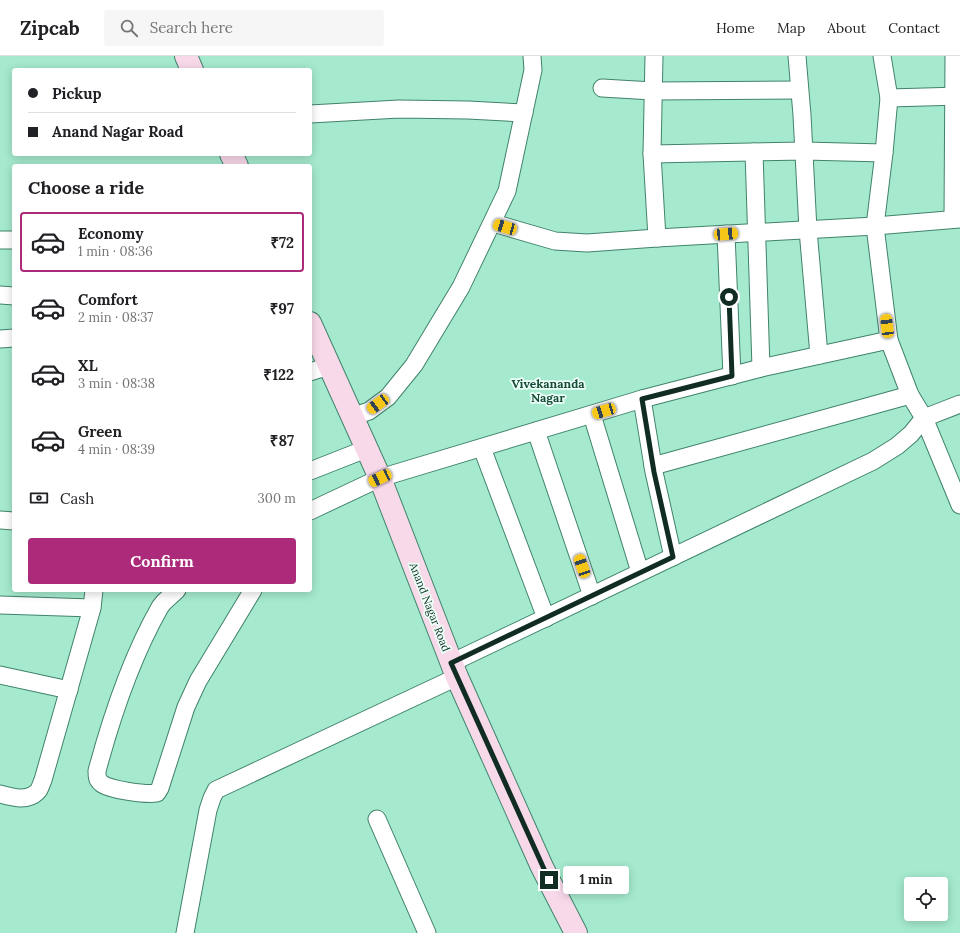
<!DOCTYPE html>
<meta charset="utf-8">
<style>
body{margin:0;font-family:Lora,serif;background:#f6f6f6;color:#202124;height:100vh;display:flex;flex-direction:column;font-size:15px;white-space:nowrap}
*{box-sizing:border-box;margin:0}
p{font-size:13px;color:#757577}
.icon{flex:none;width:22px;height:22px;fill:none;stroke:currentColor;stroke-width:2;stroke-linecap:round;stroke-linejoin:round}
.map{position:relative;flex:1;overflow:hidden}
.drawer{position:absolute;left:12px;top:108px;width:300px;height:428px;display:flex;flex-direction:column;background:#fff;border-radius:4px;box-shadow:0 2px 10px #0003}
.drawer>*{flex:none}
.banner{position:absolute;left:12px;top:12px;width:300px;height:88px;border-radius:4px;box-shadow:0 2px 10px #0003;display:grid;align-content:center;height:88px;padding:0 16px;background:#fff}
.controls{position:absolute;left:904px;top:821px;display:grid;gap:8px}
.controls a{display:grid;place-items:center;width:44px;height:44px;border-radius:4px;background:#fff;box-shadow:0 2px 10px #0003;font-size:20px}
.end{position:absolute;width:18px;height:18px;margin:-9px;border:5px solid #112d23;background:#fff;box-shadow:0 0 0 2px #fff}
.from{border-radius:50%}
.bubble{position:absolute;height:28px;border-radius:4px;background:#fff;box-shadow:0 2px 10px #0003;font-size:13px;font-weight:700;line-height:28px;text-align:center}
.car{position:absolute;width:12px;height:24px;margin:-12px -6px;border-radius:5px;box-shadow:0 0 3px 1px #0007;background:linear-gradient(#f5c518 24%,#345 0 40%,#f5c518 0 76%,#345 0 86%,#f5c518 0)}
.banner b{display:flex;align-items:center;gap:14px;height:38px;font-size:15px}
.banner b+b{border-top:1px solid #e0e0e0}
.banner i{width:10px;height:10px;background:#202124}
ul{padding:0;list-style:none}
li{display:flex;align-items:center;gap:12px;height:60px;margin:0 8px 6px;padding:0 8px;border:2px solid transparent;border-radius:4px}
li div{flex:1}
li b{display:block;font-size:15px}
li em{font-style:normal;font-weight:700}
li.current{border-color:#ab2b7a}
li>.icon{width:36px;height:36px;stroke-width:1.5}
h2{padding:0 16px;font-size:18px;line-height:48px}
.pay{display:flex;align-items:center;gap:10px;height:44px;padding:0 16px;font-size:15px}
.pay p{margin-inline-start:auto}
.primary-button{display:flex;gap:8px;margin-top:auto;padding:8px 16px}
.primary-button a{flex:1;height:46px;border-radius:4px;background:#ab2b7a;color:#fff;font-size:16px;font-weight:700;line-height:46px;text-align:center}
header{display:flex;align-items:center;gap:24px;box-sizing:border-box;height:56px;padding:0 20px;background:#fff;border-bottom:1px solid #e0e0e0}
header strong{font-size:19px}
nav{display:flex;gap:22px;margin-inline-start:auto;font-size:14px}
.search{width:280px;height:36px;background:#f6f6f6;display:flex;align-items:center;gap:10px;box-sizing:border-box;padding:0 14px;border-radius:4px;color:#757577;font-size:15px}
.map>svg:first-child{display:block}
.lines{fill:none;stroke-linecap:round;stroke-linejoin:round}
.street-casing{stroke:#40836b;stroke-width:19}
.secondary-casing{stroke:#40836b;stroke-width:24}
.street{stroke:#fff;stroke-width:17}
.secondary{stroke:#f8d9ea;stroke-width:22}
.route{stroke:#112d23;stroke-width:5}
.labels{text-anchor:middle;dominant-baseline:central;stroke-width:3.5;stroke-linejoin:round;paint-order:stroke}
.street-label{font-size:11px;fill:#112d23;stroke:#ebfff6}
.neighbourhood-label{font-size:12px;font-weight:bold;fill:#164a39;stroke:#ebfff6}
</style>
<header>
<strong>Zipcab</strong>
<div class="search"><svg class="icon" aria-label="search" viewBox="0 0 24 24"><circle cx="10" cy="10" r="6"/><path d="M15 15l6 6"/></svg>Search here</div>
<nav><a>Home</a><a>Map</a><a>About</a><a>Contact</a></nav>
</header>
<div class="map">
<svg width="960" height="877" viewBox="0 0 960 877">
<rect width="100%" height="100%" fill="#a5eace"/>
<g class="lines">
<defs>
<g id="street">
<path d="M654 0 652 98 657 182"/>
<path d="M797 0 802 59 808 174 819 299"/>
<path d="M882 0 889 42 884 97 875 170 889 284 910 339 924 362 960 449"/>
<path d="M602 32 653 35 799 34"/>
<path d="M889 42 960 40"/>
<path d="M310 58 399 53 468 54 524 57"/>
<path d="M754 96 761 312"/>
<path d="M652 98 804 95 884 97"/>
<path d="M953 163 954 0"/>
<path d="M493 167 555 185 587 187 657 182 875 170 960 163"/>
<path d="M726 178 732 320"/>
<path d="M0 184H14"/>
<path d="M0 239 14 240"/>
<path d="M0 283 14 282"/>
<path d="M310 316 329 310"/>
<path d="M642 343 654 416 673 501"/>
<path d="M592 359 640 516"/>
<path d="M352 361 369 355 388 341 414 309 461 231 507 135 533 14 532 0"/>
<path d="M536 375 592 540"/>
<path d="M482 392 546 562"/>
<path d="M653 410 910 339"/>
<path d="M310 415 366 393"/>
<path d="M310 455 380 422 642 343 761 312 889 284"/>
<path d="M0 464 14 465"/>
<path d="M177 534 164 546 160 551C131 602 112 659 97 715 97 720 97 724 101 727 109 734 147 739 157 737L160 732 186 651 198 625 253 534"/>
<path d="M0 549 92 552"/>
<path d="M451 607 873 405 897 390 911 378 924 362 960 348"/>
<path d="M0 619 69 634"/>
<path d="M0 738C11 741 27 746 37 736 40 734 41 728 43 724L92 552 94 534"/>
<path d="M377 763 427 877"/>
<path d="M185 877 208 754 212 742 216 734 457 621"/>
</g>
<g id="secondary">
<path d="M186 0 192 14"/>
<path d="M231 98 237 110"/>
<path d="M310 267 380 422 457 621 542 811 576 877"/>
</g>
</defs>
<use href="#street" class="street-casing"/>
<use href="#secondary" class="secondary-casing"/>
<use href="#street" class="street"/>
<use href="#secondary" class="secondary"/>
</g>
<g class="lines">
<path class="route" d="M549 824 451 607 673 501 654 416 642 343 732 320 729 241"/>
</g>
<g class="labels">
<g class="street-label">
<text transform="translate(430 551) rotate(69)">Anand Nagar Road</text>
</g>
<g class="neighbourhood-label">
<text x="548" y="327">Vivekananda<tspan x="548" dy="14">Nagar</tspan></text>
</g>
</g>
</svg>
<div class="controls">
<a><svg class="icon" aria-label="locate" viewBox="0 0 24 24"><circle cx="12" cy="12" r="6"/><path d="M12 2v4M12 18v4M2 12h4M18 12h4"/></svg></a>
</div>
<i class="end from" style="left:729px;top:241px"></i>
<i class="end" style="left:549px;top:824px"></i>
<div class="bubble" style="left:563px;top:810px;width:66px">1 min</div>
<i class="car" style="left:505px;top:171px;rotate:286deg"></i>
<i class="car" style="left:726px;top:178px;rotate:86deg"></i>
<i class="car" style="left:887px;top:270px;rotate:353deg"></i>
<i class="car" style="left:378px;top:348px;rotate:234deg"></i>
<i class="car" style="left:604px;top:355px;rotate:253deg"></i>
<i class="car" style="left:380px;top:422px;rotate:245deg"></i>
<i class="car" style="left:582px;top:510px;rotate:341deg"></i>
<div class="banner">
<b><i class="from"></i>Pickup</b>
<b><i></i>Anand Nagar Road</b>
</div>
<section class="drawer">
<h2>Choose a ride</h2>
<ul>
<li class="current"><svg class="icon" aria-label="car" viewBox="0 0 24 24"><path d="M5 17H2v-5l4-1 3-4h7l3 4 3 1v5h-3M9 17h6M6 11h13"/><circle cx="7" cy="17" r="2"/><circle cx="17" cy="17" r="2"/></svg><div><b>Economy</b><p>1 min · 08:36</p></div><em>₹72</em></li>
<li><svg class="icon" aria-label="car" viewBox="0 0 24 24"><path d="M5 17H2v-5l4-1 3-4h7l3 4 3 1v5h-3M9 17h6M6 11h13"/><circle cx="7" cy="17" r="2"/><circle cx="17" cy="17" r="2"/></svg><div><b>Comfort</b><p>2 min · 08:37</p></div><em>₹97</em></li>
<li><svg class="icon" aria-label="car" viewBox="0 0 24 24"><path d="M5 17H2v-5l4-1 3-4h7l3 4 3 1v5h-3M9 17h6M6 11h13"/><circle cx="7" cy="17" r="2"/><circle cx="17" cy="17" r="2"/></svg><div><b>XL</b><p>3 min · 08:38</p></div><em>₹122</em></li>
<li><svg class="icon" aria-label="car" viewBox="0 0 24 24"><path d="M5 17H2v-5l4-1 3-4h7l3 4 3 1v5h-3M9 17h6M6 11h13"/><circle cx="7" cy="17" r="2"/><circle cx="17" cy="17" r="2"/></svg><div><b>Green</b><p>4 min · 08:39</p></div><em>₹87</em></li>
</ul>
<div class="pay"><svg class="icon" aria-label="cash" viewBox="0 0 24 24"><path d="M3 7h18v10H3z"/><circle cx="12" cy="12" r="2"/></svg>Cash<p>300 m</p></div>
<div class="primary-button"><a>Confirm</a></div>
</section>
</div>
